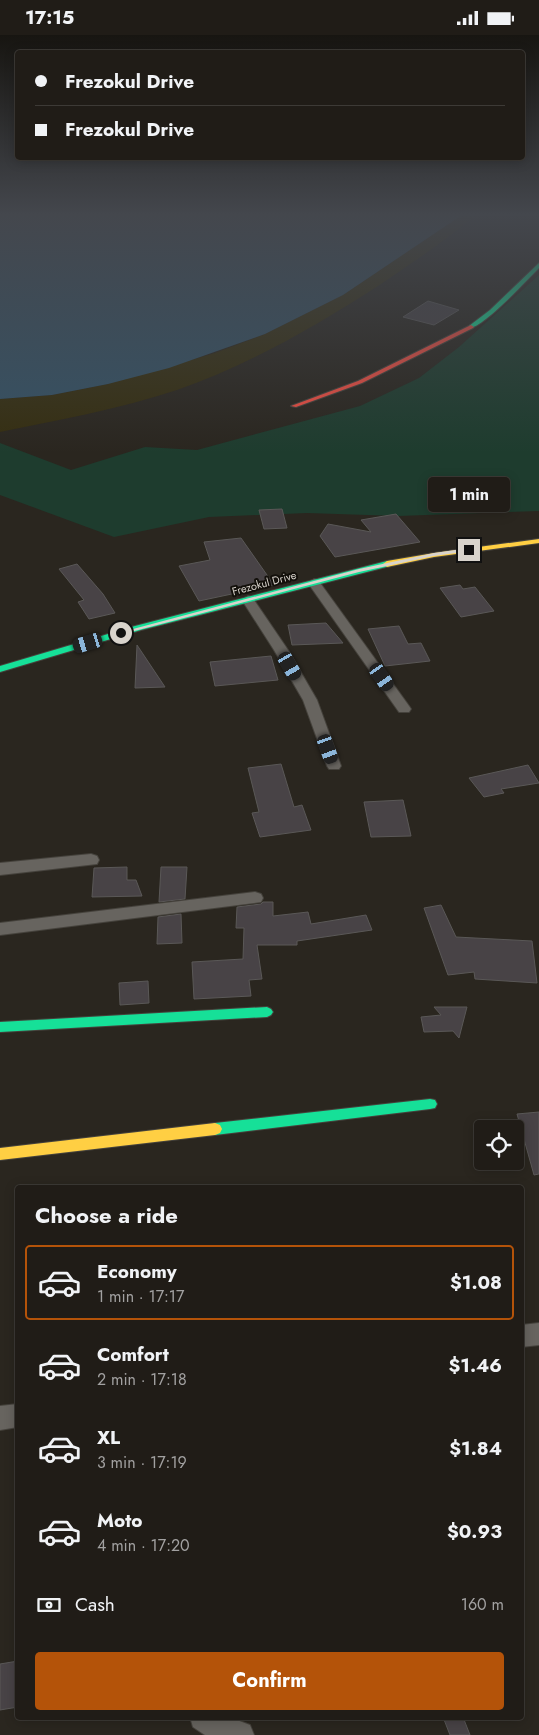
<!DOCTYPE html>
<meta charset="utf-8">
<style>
body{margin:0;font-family:Jost,sans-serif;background:#282520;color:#f1f3f6;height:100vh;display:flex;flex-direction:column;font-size:19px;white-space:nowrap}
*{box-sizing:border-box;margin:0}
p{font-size:16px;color:#a2a1a1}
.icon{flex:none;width:28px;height:28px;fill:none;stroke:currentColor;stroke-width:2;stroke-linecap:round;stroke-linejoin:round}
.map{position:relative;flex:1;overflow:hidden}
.sheet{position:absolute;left:15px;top:1150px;width:509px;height:535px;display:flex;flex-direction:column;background:#201c17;border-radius:5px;box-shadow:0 2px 12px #0003,0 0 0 1px #3d3a36}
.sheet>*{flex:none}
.hud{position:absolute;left:15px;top:15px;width:510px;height:110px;border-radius:5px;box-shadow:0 2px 12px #0003,0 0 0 1px #3d3a36;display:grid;align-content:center;height:110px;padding:0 20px;background:#201c17}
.controls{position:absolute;left:474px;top:1085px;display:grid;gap:10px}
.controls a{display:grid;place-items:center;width:50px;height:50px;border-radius:5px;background:#201c17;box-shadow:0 2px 12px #0003,0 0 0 1px #3d3a36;font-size:25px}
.end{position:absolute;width:22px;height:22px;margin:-11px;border:6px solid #d8d3cc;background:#111;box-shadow:0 0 0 2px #111}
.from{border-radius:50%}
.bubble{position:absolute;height:35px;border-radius:5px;background:#201c17;box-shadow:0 2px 12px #0003,0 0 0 1px #3d3a36;font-size:16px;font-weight:700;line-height:35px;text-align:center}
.car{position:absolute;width:15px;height:30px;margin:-15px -8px;border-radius:6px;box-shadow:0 0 4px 1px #0007;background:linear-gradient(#222 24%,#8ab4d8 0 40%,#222 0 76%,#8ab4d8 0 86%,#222 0)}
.hud b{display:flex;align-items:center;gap:18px;height:48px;font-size:19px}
.hud b+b{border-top:1px solid #3d3a36}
.hud i{width:12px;height:12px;background:#f1f3f6}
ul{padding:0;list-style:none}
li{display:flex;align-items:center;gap:15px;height:75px;margin:0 10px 8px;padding:0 10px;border:2px solid transparent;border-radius:5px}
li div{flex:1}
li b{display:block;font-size:19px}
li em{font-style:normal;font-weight:700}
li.active{border-color:#b45309}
li>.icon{width:45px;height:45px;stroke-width:1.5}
h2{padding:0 20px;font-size:22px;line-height:60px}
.pay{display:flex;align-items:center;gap:12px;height:55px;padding:0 20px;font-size:19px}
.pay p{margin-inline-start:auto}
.action{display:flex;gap:10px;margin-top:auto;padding:10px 20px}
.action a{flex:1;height:58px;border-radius:5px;background:#b45309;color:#fff;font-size:20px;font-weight:700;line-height:58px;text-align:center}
.status{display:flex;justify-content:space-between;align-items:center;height:35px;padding:0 25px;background:#201c17;direction:ltr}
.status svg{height:14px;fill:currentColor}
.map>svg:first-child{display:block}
.green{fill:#1e3c2e}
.sand{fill:#352e10}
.water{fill:#355265}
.building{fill:#484346;stroke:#5a5857}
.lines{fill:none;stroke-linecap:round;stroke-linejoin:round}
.street-casing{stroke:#45423c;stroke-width:2}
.fast-casing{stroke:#45423c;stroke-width:2}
.slow-casing{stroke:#45423c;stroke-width:2}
.jam-casing{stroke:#45423c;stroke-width:2}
.street{fill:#67645f;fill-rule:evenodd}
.fast{fill:#16e098;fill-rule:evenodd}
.slow{fill:#ffcf43;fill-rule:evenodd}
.jam{fill:#f24e42;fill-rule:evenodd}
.route{fill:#d8d3cc}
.labels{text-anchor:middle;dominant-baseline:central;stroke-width:4;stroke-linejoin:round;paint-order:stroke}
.far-street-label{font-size:11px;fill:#d8d3cc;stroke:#13100b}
</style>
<div class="status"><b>17:15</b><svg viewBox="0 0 49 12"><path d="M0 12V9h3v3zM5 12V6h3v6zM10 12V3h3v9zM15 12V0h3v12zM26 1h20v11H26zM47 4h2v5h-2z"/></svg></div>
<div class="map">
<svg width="539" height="1700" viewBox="0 0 539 1700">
<rect width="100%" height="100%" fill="#2a261f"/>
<path class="green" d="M539 240V476L398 481 307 478 209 482 114 502 0 460V408L71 435 145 412 197 415 360 371 419 343 459 312Z"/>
<path class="sand" d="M462 180H476C445 206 412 228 378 251 314 292 249 330 177 355 119 374 59 385 0 397V364L52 360 108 349 215 318 265 299 343 260Z"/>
<path class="water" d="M0 180H462L343 260 265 299 169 333 108 349 52 360 0 364Z"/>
<g class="building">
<path d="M428 266 459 275 434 290 403 282Z"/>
<path d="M282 474 287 493 264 494 259 475Z"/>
<path d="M396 479 420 507 335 522 320 501 328 489 371 497 361 485Z"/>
<path d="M241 503 274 550 199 566 179 531 210 525 204 507Z"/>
<path d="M77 529 103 559 115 578 89 584 78 567 84 565 59 534Z"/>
<path d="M460 550 463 554 475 552 494 576 461 582 440 553Z"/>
<path d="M326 588 343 608 292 610 288 590Z"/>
<path d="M399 591 408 609 421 608 430 626 385 631 368 594Z"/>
<path d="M137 610 165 652 135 653Z"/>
<path d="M271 621 278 645 215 651 210 627Z"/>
<path d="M281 729 294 772 302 770 311 795 260 802 252 778 259 777 248 733Z"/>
<path d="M528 730 539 748 501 754 504 758 484 762 469 743Z"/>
<path d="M403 765 411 801 371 802 364 767Z"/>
<path d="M127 832V845H136L142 861 92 862 94 833Z"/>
<path d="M161 832H187L185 864 159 867Z"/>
<path d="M263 867H273V881L308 877 311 889 366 880 372 895 297 906V910H257L262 944 249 945 251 961 194 964 192 927 243 924 244 893H236L237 872 261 869Z"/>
<path d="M441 870 456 902 532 906 537 948 475 944 474 937 448 940 424 873Z"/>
<path d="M181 879 182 908 157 909 158 882Z"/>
<path d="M148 946 149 968 120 970 119 948Z"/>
<path d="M434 972H467L459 1003 453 996 424 997 421 982 441 980Z"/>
<path d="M539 1077V1139L534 1140 517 1079Z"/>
<path d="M18 1626V1672L0 1675V1629Z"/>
<path d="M443 1682H463L470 1700H450Z"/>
</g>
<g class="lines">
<defs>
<g id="street">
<path d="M314 544 318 545 409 671 411 674 409 677H399L308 548Z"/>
<path d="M248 561 252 562 288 615 317 665 341 731 339 734H329L327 731 303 665 274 615 242 565Z"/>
<path d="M91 819 97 821 99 825 97 829 0 840V828Z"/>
<path d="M255 857 261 859 263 863 261 867 0 900V888Z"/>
<path d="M539 1288V1310L521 1312V1290Z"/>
<path d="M18 1369V1392L0 1395V1371Z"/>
<path d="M190 1682H229L250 1690 254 1700H205L193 1692Z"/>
</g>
<g id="fast">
<path d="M539 228V233C527 245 482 294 469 293V291L490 275Z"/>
<path d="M387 526 390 527V531L141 595 0 637V631L135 591Z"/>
<path d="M267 972 271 974 273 977 271 980 267 982 0 997V987Z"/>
<path d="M430 1064 435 1065 437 1069 435 1073 430 1074 215 1100 210 1098 208 1094 210 1090 215 1088Z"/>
</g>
<g id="slow">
<path d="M539 504V508L434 522 387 532 383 529 387 526 434 518Z"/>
<path d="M215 1088 220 1090 222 1094 220 1098 215 1100 0 1125V1113Z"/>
</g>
<path id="jam" d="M471 290 474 292 473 293 362 348 296 372 291 371 358 346Z"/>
</defs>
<use href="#street" class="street-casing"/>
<use href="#fast" class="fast-casing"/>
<use href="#slow" class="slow-casing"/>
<use href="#jam" class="jam-casing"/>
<use href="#street" class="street"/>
<use href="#fast" class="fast"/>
<use href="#slow" class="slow"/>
<use href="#jam" class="jam"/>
</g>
<linearGradient id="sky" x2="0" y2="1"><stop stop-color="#171511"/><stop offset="0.43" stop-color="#44474d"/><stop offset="1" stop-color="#44474d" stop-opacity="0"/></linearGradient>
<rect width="539" height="418" fill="url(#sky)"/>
<path class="route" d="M469 513 471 516 434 521 359 537 123 599 118 598 359 534 434 518Z"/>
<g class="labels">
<g class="far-street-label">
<text transform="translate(264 548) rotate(-15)">Frezokul Drive</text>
</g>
</g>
</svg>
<div class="controls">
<a><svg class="icon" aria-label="locate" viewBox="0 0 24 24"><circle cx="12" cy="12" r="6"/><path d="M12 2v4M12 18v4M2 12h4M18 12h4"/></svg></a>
</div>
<i class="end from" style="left:121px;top:598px"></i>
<i class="end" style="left:469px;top:515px"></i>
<div class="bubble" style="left:428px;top:442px;width:82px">1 min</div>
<i class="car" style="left:88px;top:608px;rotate:253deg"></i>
<i class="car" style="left:290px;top:631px;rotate:150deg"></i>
<i class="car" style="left:382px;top:642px;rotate:145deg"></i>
<i class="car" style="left:328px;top:714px;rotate:160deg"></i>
<div class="hud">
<b><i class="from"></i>Frezokul Drive</b>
<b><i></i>Frezokul Drive</b>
</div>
<section class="sheet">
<h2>Choose a ride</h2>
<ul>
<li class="active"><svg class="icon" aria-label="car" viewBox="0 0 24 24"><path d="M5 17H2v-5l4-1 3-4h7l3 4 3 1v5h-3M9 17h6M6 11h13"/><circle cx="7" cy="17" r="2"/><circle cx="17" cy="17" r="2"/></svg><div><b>Economy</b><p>1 min · 17:17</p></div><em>$1.08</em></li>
<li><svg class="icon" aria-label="car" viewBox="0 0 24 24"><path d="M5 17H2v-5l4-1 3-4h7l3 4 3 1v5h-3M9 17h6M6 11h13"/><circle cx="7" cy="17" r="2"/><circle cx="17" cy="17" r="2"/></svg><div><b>Comfort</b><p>2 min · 17:18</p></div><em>$1.46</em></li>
<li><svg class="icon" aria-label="car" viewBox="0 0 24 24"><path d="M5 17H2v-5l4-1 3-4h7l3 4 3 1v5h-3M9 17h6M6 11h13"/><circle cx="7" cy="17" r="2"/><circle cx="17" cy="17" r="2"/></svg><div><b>XL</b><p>3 min · 17:19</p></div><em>$1.84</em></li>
<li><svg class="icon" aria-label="car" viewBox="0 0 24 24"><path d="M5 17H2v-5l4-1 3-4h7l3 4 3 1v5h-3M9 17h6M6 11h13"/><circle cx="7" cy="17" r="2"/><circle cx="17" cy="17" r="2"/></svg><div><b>Moto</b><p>4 min · 17:20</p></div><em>$0.93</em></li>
</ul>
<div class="pay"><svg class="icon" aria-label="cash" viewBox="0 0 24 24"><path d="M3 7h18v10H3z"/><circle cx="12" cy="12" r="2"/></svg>Cash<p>160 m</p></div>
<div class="action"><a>Confirm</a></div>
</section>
</div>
